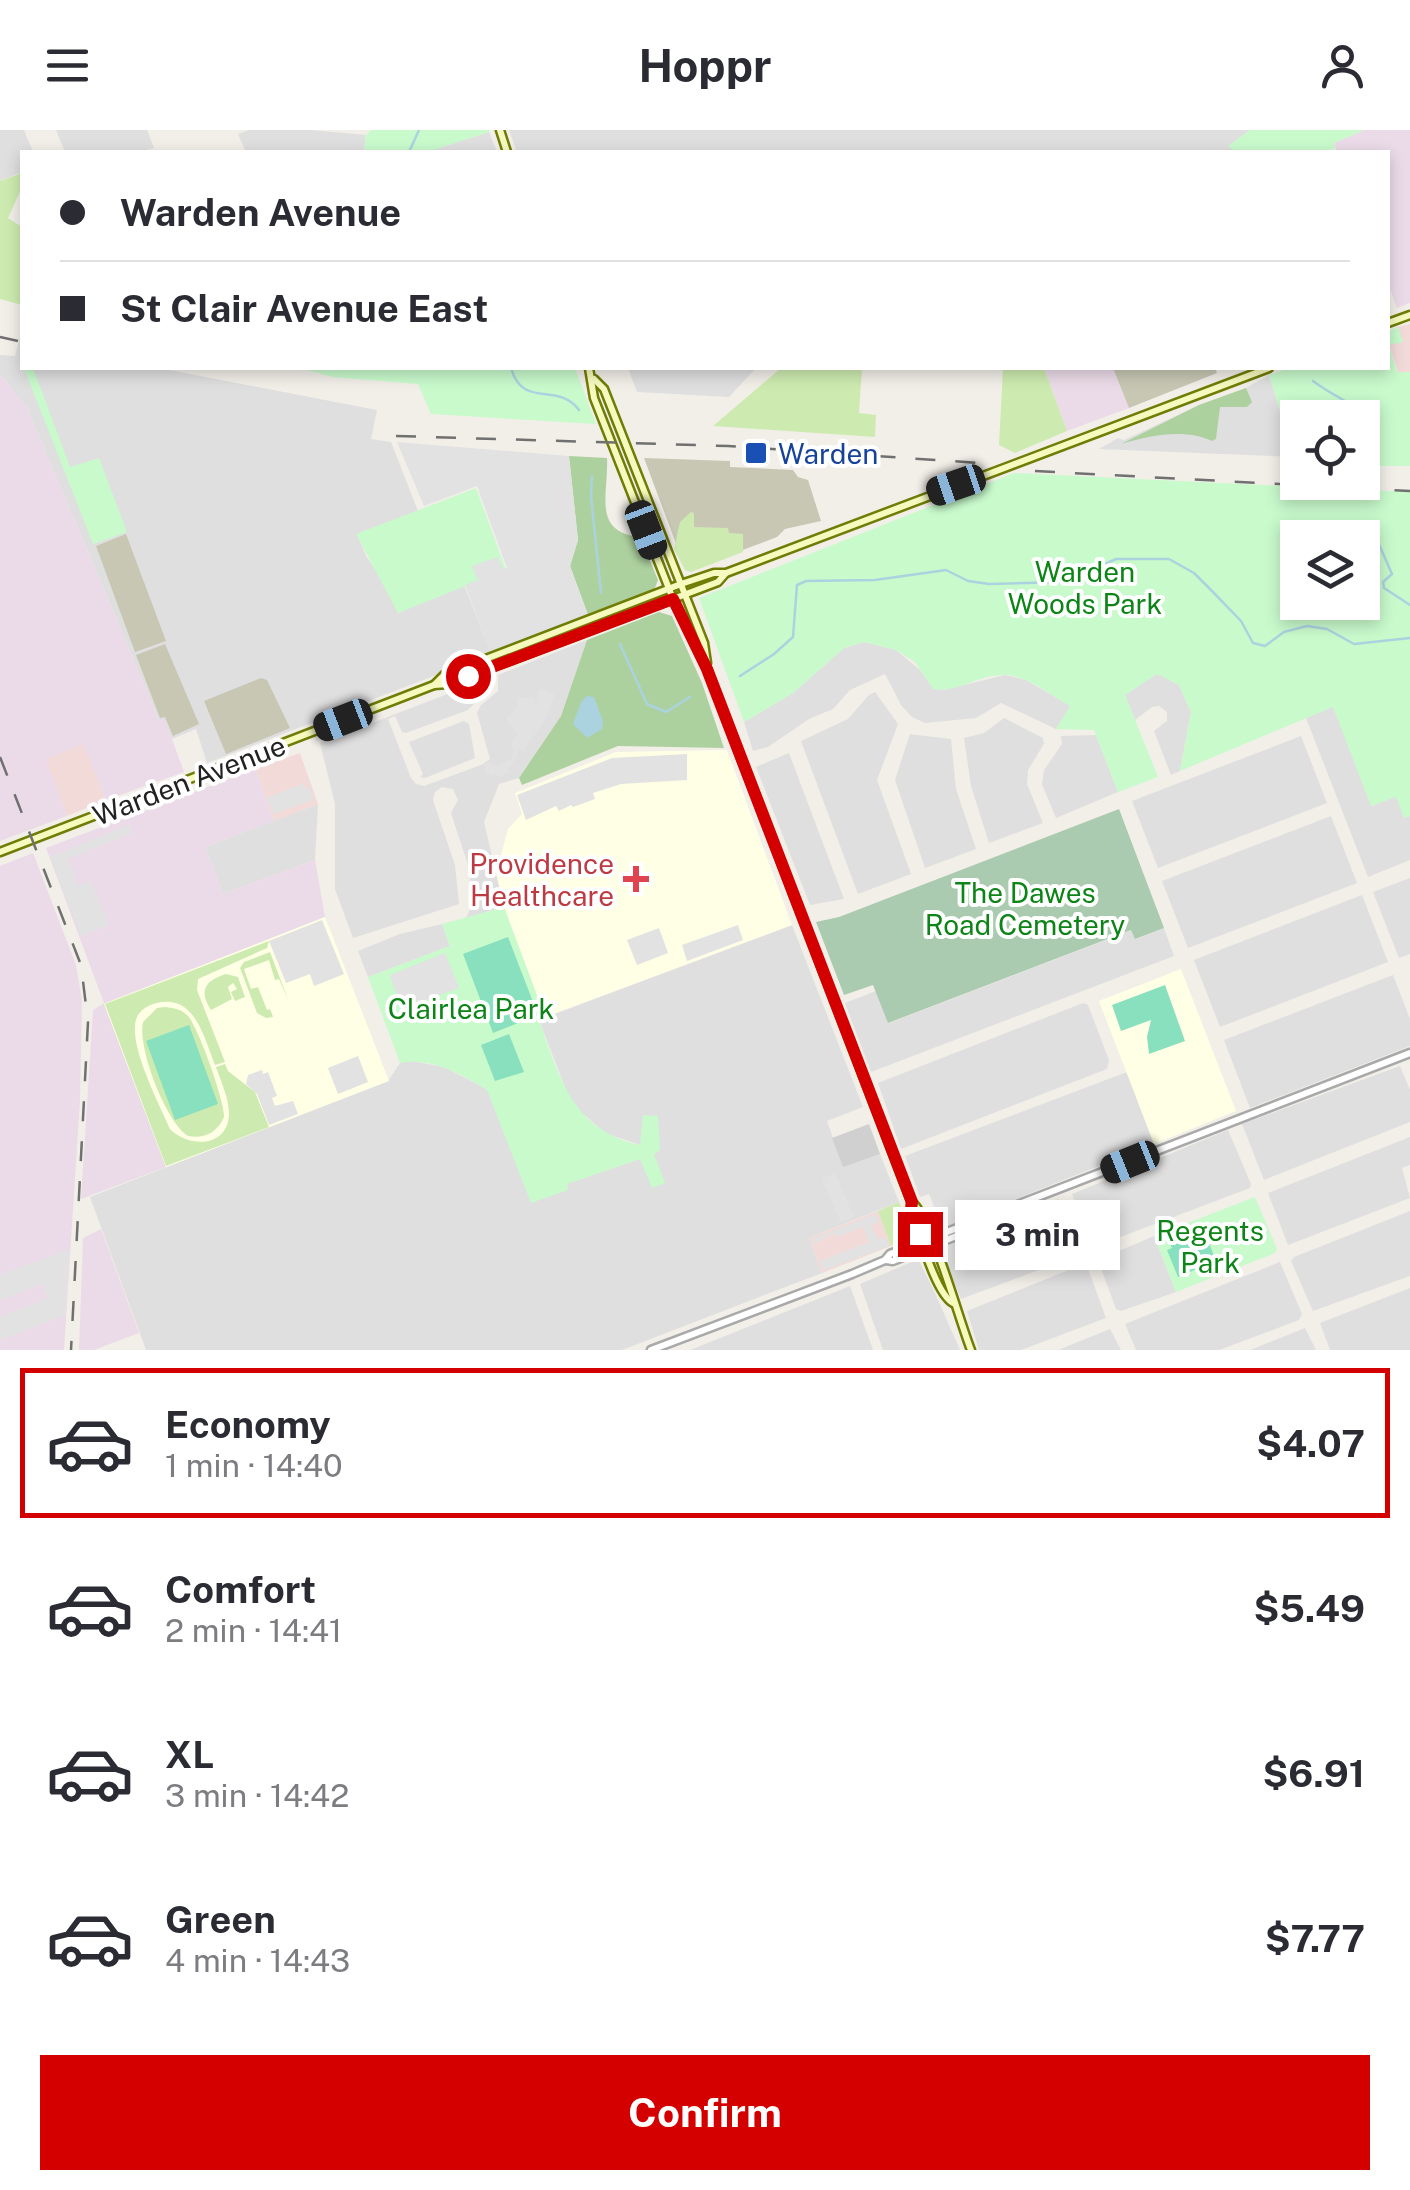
<!DOCTYPE html>
<meta charset="utf-8">
<style>
body{margin:0;font-family:"Public Sans",sans-serif;background:#f2f2f3;color:#2b2b33;height:100vh;display:flex;flex-direction:column;font-size:38px;white-space:nowrap}
*{box-sizing:border-box;margin:0}
p{font-size:32px;color:#7c7c81}
.icon{flex:none;width:55px;height:55px;fill:none;stroke:currentColor;stroke-width:2;stroke-linecap:round;stroke-linejoin:round}
.map{position:relative;height:1220px;overflow:hidden}
.details{display:flex;flex-direction:column;background:#fff;flex:1}
.details>*{flex:none}
.banner{position:absolute;left:20px;top:20px;width:1370px;height:220px;border-radius:0px;box-shadow:0 5px 15px #0003;display:grid;align-content:center;height:220px;padding:0 40px;background:#fff}
.tools{position:absolute;left:1280px;top:270px;display:grid;gap:20px}
.tools a{display:grid;place-items:center;width:100px;height:100px;border-radius:0px;background:#fff;box-shadow:0 5px 15px #0003;font-size:50px}
.end{position:absolute;width:45px;height:45px;margin:-22px;border:12px solid #d40000;background:#fff;box-shadow:0 0 0 5px #fff}
.from{border-radius:50%}
.bubble{position:absolute;height:70px;border-radius:0px;background:#fff;box-shadow:0 5px 15px #0003;font-size:32px;font-weight:700;line-height:70px;text-align:center}
.car{position:absolute;width:30px;height:60px;margin:-30px -15px;border-radius:12px;box-shadow:0 0 8px 2px #0007;background:linear-gradient(#222 24%,#8ab4d8 0 40%,#222 0 76%,#8ab4d8 0 86%,#222 0)}
.banner b{display:flex;align-items:center;gap:35px;height:95px;font-size:38px}
.banner b+b{border-top:2px solid #e1e1e2}
.banner i{width:25px;height:25px;background:#2b2b33}
ul{padding:18px 0 0;list-style:none}
li{display:flex;align-items:center;gap:30px;height:150px;margin:0 20px 15px;padding:0 20px;border:5px solid transparent;border-radius:0px}
li div{flex:1}
li b{display:block;font-size:38px}
li em{font-style:normal;font-weight:700}
li.selected{border-color:#d40000}
li>.icon{width:90px;height:90px;stroke-width:1.5}
.primary-button{display:flex;gap:20px;margin-top:auto;padding:20px 40px}
.primary-button a{flex:1;height:115px;border-radius:0px;background:#d40000;color:#fff;font-size:40px;font-weight:700;line-height:115px;text-align:center}
header{display:flex;justify-content:space-between;align-items:center;height:130px;padding:0 40px;background:#fff;font-size:45px;font-weight:700}
.map>svg:first-child{display:block}
.residential{fill:#e0dfdf}
.commercial{fill:#f2dad9}
.industrial{fill:#ebdbe8}
.education{fill:#ffffe5}
.religious{fill:#d0d0d0}
.construction{fill:#c7c7b4}
.grass{fill:#cdebb0}
.forest{fill:#add19e}
.cemetery{fill:#aacbaf}
.park{fill:#c8facc;fill-rule:evenodd}
.pitch{fill:#88e0be}
.parking{fill:#e2e2e2}
.water{fill:#aad3df}
.lines{fill:none;stroke-linecap:round;stroke-linejoin:round}
.stream{stroke:#aad3df;stroke-width:2.5}
.tertiary-casing{stroke:#a9a9a9;stroke-width:11}
.secondary-casing{stroke:#707d05;stroke-width:11}
.tertiary{stroke:#fff;stroke-width:6}
.secondary{stroke:#f7fabf;stroke-width:6}
.rail{stroke:#707070;stroke-width:2.5;stroke-dasharray:20 20;stroke-linecap:butt}
.route{stroke:#d40000;stroke-width:12}
.transit-dot{fill:#1a4fb4;stroke:#fff;stroke-width:4}
.health-dot{fill:#e0444e;stroke:#fff;stroke-width:4}
.labels{text-anchor:middle;dominant-baseline:central;stroke-width:8;stroke-linejoin:round;paint-order:stroke}
.transit-label{font-size:28px;fill:#164399;stroke:#fff;text-anchor:start}
.park-label{font-size:28px;fill:#0c8416;stroke:#fff}
.street-label{font-size:28px;fill:#222;stroke:#fff}
.health-label{font-size:28px;fill:#be3a42;stroke:#fff;text-anchor:end}
</style>
<header><svg class="icon" aria-label="menu" viewBox="0 0 24 24"><path d="M4 6h16M4 12h16M4 18h16"/></svg>Hoppr<svg class="icon" aria-label="person" viewBox="0 0 24 24"><circle cx="12" cy="8" r="4"/><path d="M4 21q1-7 8-7t8 7"/></svg></header>
<div class="map">
<svg width="1410" height="1220" viewBox="0 0 1410 1220">
<rect width="100%" height="100%" fill="#f2efe9"/>
<g class="residential">
<path d="M0 0H24L33 22H22V42L0 51Z"/>
<path d="M56 0H147L154 18 139 22H65Z"/>
<path d="M249 0H311L366 5 364 22H246L238 4Z"/>
<path d="M509 0H1250L1229 16 1237 22H517Z"/>
<path d="M489 2 497 22H436L435 19Z"/>
<path d="M22 199V238H159L377 280 371 309 391 312 418 381 357 404 366 426 383 450 398 483 464 455 491 524 207 633 196 599 172 609 164 590H159L27 278 0 244V225L15 226Z"/>
<path d="M628 238H756L729 267 637 262Z"/>
<path d="M1269 245 1283 290 1297 298V327L1099 319 1118 308 1124 310 1199 275 1246 258Z"/>
<path d="M587 510 561 586 519 648 499 654 484 692 504 777 466 788 474 771 467 732 451 683 458 670 453 659 442 657 435 662 433 670 455 735 459 774 353 808 335 759V674L320 613 484 550 487 561 468 580 406 603 402 602 395 586 388 589 411 648 416 654 424 656 481 635 490 629 477 583 481 575 498 561V545Z"/>
<path d="M864 512 896 520 944 560 1005 545 1026 550 1071 576 1056 599 1001 573 976 588 925 593 912 587 901 575 885 544 850 560 833 579 809 589 768 617 753 621 744 592 793 563 844 518Z"/>
<path d="M1157 543 1179 555 1191 582 1180 641 1171 645 1154 601 1167 591V582L1159 576 1152 577 1135 590 1125 565Z"/>
<path d="M875 562 898 594 877 650 911 744 858 764 801 611 848 589 869 565Z"/>
<path d="M1333 576 1372 676 1396 666 1404 687 1410 686V730L1368 747 1306 588Z"/>
<path d="M1004 588 1043 608 1044 614 1028 640 1027 654 1043 693 989 713 971 656 964 608 984 603Z"/>
<path d="M464 591 469 594 475 628 425 648 420 647 423 644 409 612Z"/>
<path d="M910 604 951 609 956 659 976 719 925 738 895 650Z"/>
<path d="M1096 605 1118 662 1056 688 1042 654 1044 640 1062 614 1061 606Z"/>
<path d="M1301 606 1327 673 1158 738 1132 671Z"/>
<path d="M789 623 844 769 810 775 756 637Z"/>
<path d="M318 674 315 730 223 764 205 717Z"/>
<path d="M1331 686 1357 753 1188 818 1162 751Z"/>
<path d="M1410 748V824L1399 828 1373 762Z"/>
<path d="M1362 765 1388 832 1220 897 1194 830Z"/>
<path d="M442 794 450 816 368 847 358 821 400 804Z"/>
<path d="M792 795 863 977 827 991 843 1036 880 1024 899 1072 809 1108 822 1143 622 1220H146L90 1067 388 951 400 933 411 931 444 937 487 959 568 1060 566 1054 640 1029 653 1057 640 1015 605 1003 579 980 568 965 539 890Z"/>
<path d="M1164 798 1174 826 871 942 845 873 876 861 889 893 1132 800 1136 809Z"/>
<path d="M1393 845 1410 889V916L1250 978 1224 910Z"/>
<path d="M1083 873 1088 875 1109 930 1107 939 901 1019 878 953Z"/>
<path d="M1400 936 1410 960V992L1264 1050 1242 994Z"/>
<path d="M1127 942 1154 1014 943 1098 929 1064 920 1067 905 1026Z"/>
<path d="M1228 1000 1251 1054 1250 1058 1094 1117 1072 1064Z"/>
<path d="M1410 1007V1035L1402 1038 1410 1068 1288 1115 1268 1063Z"/>
<path d="M1058 1069 1062 1072 1081 1119 1079 1125 961 1169 943 1126 945 1117Z"/>
<path d="M1410 1081V1146L1313 1181 1291 1131 1294 1127Z"/>
<path d="M1154 1106 1176 1162 1121 1181 1116 1179 1098 1130Z"/>
<path d="M916 1130 919 1131 934 1161 960 1220H883L860 1154Z"/>
<path d="M1280 1132 1302 1184 1299 1190 1219 1220H1136L1125 1194Z"/>
<path d="M1086 1133 1106 1188 1021 1220H979L967 1181Z"/>
<path d="M850 1156 873 1220H690Z"/>
<path d="M1410 1158V1220H1330L1320 1193Z"/>
<path d="M1305 1198 1316 1220H1250Z"/>
<path d="M1110 1199 1121 1220H1058Z"/>
</g>
<g class="commercial">
<path d="M1410 194V242H1398L1389 214 1402 212 1398 197Z"/>
<path d="M84 613 106 670 67 686 45 629Z"/>
<path d="M300 623 318 674 274 691 255 639Z"/>
<path d="M878 1081 891 1116 822 1143 809 1108Z"/>
</g>
<g class="industrial">
<path d="M1364 0H1410V173L1397 178 1388 154V22H1337L1334 13Z"/>
<path d="M1044 238H1113L1129 278 1067 301Z"/>
<path d="M0 244 27 278 159 590 164 589 172 609 184 642 106 670 83 614 46 629 67 686 0 711Z"/>
<path d="M255 639 274 691 205 717 223 764 315 730 325 787 105 873 166 1037 81 1069 93 880 104 873 46 718Z"/>
<path d="M33 723 76 835 82 871 80 970 64 1220H0V736Z"/>
<path d="M101 1099 139 1203 94 1220H79L83 1108Z"/>
</g>
<g class="education">
<path d="M727 620 792 795 545 887 504 777 496 743 508 699 522 684 515 663 616 622Z"/>
<path d="M325 787 389 951 166 1037 104 874Z"/>
<path d="M1181 839 1236 981 1154 1014 1099 871Z"/>
</g>
<path class="religious" d="M869 994 880 1024 843 1037 832 1008Z"/>
<g class="construction">
<path d="M1113 238H1215L1217 243 1129 278Z"/>
<path d="M644 328 730 331V337L793 340 798 347 808 350 821 391 785 399 777 407 692 439 684 435Z"/>
<path d="M126 404 166 511 135 522 96 416Z"/>
<path d="M165 514 199 594 173 606 165 587 160 588 136 525Z"/>
<path d="M261 548 267 550 290 598 226 624 204 571Z"/>
</g>
<g class="grass">
<path d="M22 43V57L8 88 22 97V175L0 169V51Z"/>
<path d="M781 238H862L859 283 876 285 875 307 713 296Z"/>
<path d="M1003 238H1044L1067 301 1015 323 999 315Z"/>
<path d="M691 382 694 383V397L728 398 729 403 743 404V422L691 442 685 440 674 419 680 392Z"/>
<path d="M269 811 267 818 198 849 197 860 225 932 215 935C203 905 194 861 153 874 142 878 135 885 135 897 133 923 159 974 170 999 189 1018 228 1018 229 984 229 968 221 952 216 937L225 934 228 941 255 962 269 997 166 1036 105 874Z"/>
<path d="M270 822 289 872 279 849 275 850 269 830 244 839 251 859 258 857 267 880 270 879 273 887 266 888 257 883 240 838 244 832Z"/>
<path d="M226 844 238 847 245 867 235 871 231 862 237 859 233 853 228 857 232 869 211 880C199 861 204 851 226 844Z"/>
<path d="M165 877C174 878 181 879 188 886 199 899 224 970 224 987 217 1003 204 1009 188 1006 166 993 137 917 143 892L157 878Z"/>
<path d="M899 1072 911 1102 910 1109 891 1116 878 1081Z"/>
</g>
<g class="forest">
<path d="M1246 258 1252 272 1247 277H1220L1216 309 1212 311C1183 298 1150 306 1121 314L1199 275Z"/>
<path d="M569 326 607 328C609 363 591 402 640 407L658 450 654 460 588 485 570 436 578 410Z"/>
<path d="M659 482 672 486 702 553 724 618 618 616 522 655 519 648 561 586 587 510Z"/>
</g>
<path class="cemetery" d="M1119 679 1164 798 1135 809 1131 800 888 893 873 855 844 865 816 792 839 787Z"/>
<g class="park">
<path d="M371 0H489V2L436 19V22H364L366 5Z"/>
<path d="M1250 0H1364L1334 13 1335 18 1323 22H1237L1228 16Z"/>
<path d="M1398 197 1403 212 1389 215 1397 242H1410V336H1363L1362 288H1298L1297 302 1283 290 1269 245 1290 238H1388V201Z"/>
<path d="M24 238H33L70 337 99 328 127 402 93 414Z"/>
<path d="M301 238H575L596 294 431 284 418 254 332 247Z"/>
<path d="M1014 343 1410 362V686L1404 688 1396 667 1371 676 1333 577 1180 641 1191 582 1179 555 1157 544 1125 565 1158 647 1118 662 1094 600 1056 599 1070 576C1051 565 1027 545 1004 545 979 544 959 563 933 559L915 532 896 520 864 512 844 518 793 563 744 592 699 468ZM1298 408H1362V472H1298Z"/>
<path d="M476 358 506 440 398 483 356 404Z"/>
<path d="M504 777 545 887 539 890C560 948 572 1000 640 1015L643 985 658 986 660 1020 654 1024 665 1053 652 1058 640 1029 567 1054 568 1060 531 1073 487 960C461 944 431 927 400 933L368 847 450 816 442 794Z"/>
<path d="M1255 1067 1277 1119 1275 1123 1176 1162 1154 1106Z"/>
</g>
<g class="pitch">
<path d="M508 807 538 885 493 903 463 824Z"/>
<path d="M1165 855 1185 911 1149 924 1147 907 1151 890 1121 901 1112 875Z"/>
<path d="M189 895 218 974 175 990 146 911Z"/>
<path d="M509 904 524 942 495 951 481 915Z"/>
<path d="M1195 1099 1196 1108 1206 1105 1216 1131 1178 1147 1167 1120 1172 1118 1169 1111Z"/>
</g>
<g class="parking">
<path d="M397 312 569 326 578 410 570 436 588 485 490 523 465 455 482 448 477 449 472 436 498 427 503 439 507 438 477 356 424 376Z"/>
<path d="M539 558 555 565 545 590 523 621 519 619 516 629 507 639 509 643 498 647 496 643 492 646 484 642 486 636 482 635 488 631 496 637 511 629 513 618 510 615 517 604 506 589 518 576 517 568H534L536 575Z"/>
<path d="M687 624V650L621 654 593 663 595 669 573 677 571 675 559 681 556 676 526 690 517 665 612 628Z"/>
<path d="M304 653 306 659 310 657 313 670 274 684 267 668Z"/>
<path d="M129 695 132 703 68 729 79 756 91 751 109 795 81 806 50 727Z"/>
<path d="M322 790 344 844 314 856 310 844 286 853 269 811Z"/>
<path d="M738 795 743 810 687 831 682 815Z"/>
<path d="M659 798 668 823 637 835 627 810Z"/>
<path d="M445 823 459 858 407 877 397 867 390 845Z"/>
<path d="M358 926 368 952 338 964 328 938Z"/>
<path d="M262 940 263 944 268 942 277 966 272 968 275 976 293 971 298 984 269 995 257 964 246 954 248 945Z"/>
<path d="M835 1043 854 1087 841 1093 822 1049Z"/>
<path d="M876 1084 879 1092 871 1095 877 1109 885 1107 889 1116 824 1140 820 1131 869 1112 863 1097 837 1107 835 1103 814 1114 812 1109Z"/>
<path d="M69 1119 66 1185 0 1210V1187L48 1168 42 1154 0 1170V1145Z"/>
</g>
<path class="water" d="M587 566 594 567 603 591 602 599 587 608 573 594 581 572Z"/>
<g class="lines">
<g class="stream">
<path d="M409 22 419 0"/>
<path d="M511 238C523 280 558 251 579 280"/>
<path d="M1313 251C1348 277 1363 270 1378 317L1363 338"/>
<path d="M592 346 591 366 601 463"/>
<path d="M1374 403 1392 444 1383 452 1384 458 1410 475"/>
<path d="M620 514 647 574 666 582 690 567"/>
<path d="M740 546 774 524 793 507 797 455 806 451 875 450 946 440 968 451 989 454 1065 452 1116 429H1169L1194 443 1212 461 1241 491 1253 513 1265 516 1284 502 1307 496 1327 499 1354 514 1410 508"/>
</g>
<defs>
<g id="tertiary">
<path d="M886 1130 893 1131 959 1105 966 1096"/>
<path d="M651 1220 852 1144 885 1130 890 1124 1410 923"/>
</g>
<g id="secondary">
<path d="M500 0 507 22"/>
<path d="M1388 193 1410 185"/>
<path d="M589 238 594 268 673 469 707 539 911 1071V1080C919 1101 935 1163 953 1173"/>
<path d="M594 249 604 259 704 513 707 533"/>
<path d="M434 555 444 545 681 454 714 443H726L1269 238"/>
<path d="M0 722 434 555 448 554 718 452 725 444"/>
<path d="M912 1072C932 1089 959 1190 971 1220"/>
</g>
</defs>
<use href="#tertiary" class="tertiary-casing"/>
<use href="#secondary" class="secondary-casing"/>
<use href="#tertiary" class="tertiary"/>
<use href="#secondary" class="secondary"/>
<g class="rail">
<path d="M0 207 18 211"/>
<path d="M396 306 728 316 980 333"/>
<path d="M1035 341 1410 361"/>
<path d="M0 627 81 835 88 892 71 1220"/>
</g>
</g>
<g class="lines">
<path class="route" d="M468 546 673 469 707 539 912 1072 911 1080 920 1104"/>
</g>
<rect class="transit-dot" x="744" y="311" width="24" height="24" rx="5"/>
<path class="health-dot" d="M631 734h10v10h10v10h-10v10h-10v-10h-10v-10h10z"/>
<g class="labels">
<g class="transit-label">
<text x="778" y="323">Warden</text>
</g>
<g class="park-label">
<text x="1085" y="441">Warden<tspan x="1085" dy="32">Woods Park</tspan></text>
<text x="1025" y="762">The Dawes<tspan x="1025" dy="32">Road Cemetery</tspan></text>
<text x="471" y="878">Clairlea Park</text>
<text x="1210" y="1100">Regents<tspan x="1210" dy="32">Park</tspan></text>
</g>
<g class="street-label">
<text transform="translate(189 650) rotate(-21)">Warden Avenue</text>
</g>
<g class="health-label">
<text x="614" y="733">Providence<tspan x="614" dy="32">Healthcare</tspan></text>
</g>
</g>
</svg>
<div class="tools">
<a><svg class="icon" aria-label="locate" viewBox="0 0 24 24"><circle cx="12" cy="12" r="6"/><path d="M12 2v4M12 18v4M2 12h4M18 12h4"/></svg></a>
<a><svg class="icon" aria-label="layers" viewBox="0 0 24 24"><path d="M12 4l9 5-9 5-9-5zM3 14l9 5 9-5"/></svg></a>
</div>
<i class="end from" style="left:468px;top:546px"></i>
<i class="end" style="left:920px;top:1104px"></i>
<div class="bubble" style="left:955px;top:1070px;width:165px">3 min</div>
<i class="car" style="left:956px;top:355px;rotate:251deg"></i>
<i class="car" style="left:646px;top:400px;rotate:159deg"></i>
<i class="car" style="left:343px;top:590px;rotate:249deg"></i>
<i class="car" style="left:1130px;top:1032px;rotate:248deg"></i>
<div class="banner">
<b><i class="from"></i>Warden Avenue</b>
<b><i></i>St Clair Avenue East</b>
</div>
</div>
<section class="details">
<ul>
<li class="selected"><svg class="icon" aria-label="car" viewBox="0 0 24 24"><path d="M5 17H2v-5l4-1 3-4h7l3 4 3 1v5h-3M9 17h6M6 11h13"/><circle cx="7" cy="17" r="2"/><circle cx="17" cy="17" r="2"/></svg><div><b>Economy</b><p>1 min · 14:40</p></div><em>$4.07</em></li>
<li><svg class="icon" aria-label="car" viewBox="0 0 24 24"><path d="M5 17H2v-5l4-1 3-4h7l3 4 3 1v5h-3M9 17h6M6 11h13"/><circle cx="7" cy="17" r="2"/><circle cx="17" cy="17" r="2"/></svg><div><b>Comfort</b><p>2 min · 14:41</p></div><em>$5.49</em></li>
<li><svg class="icon" aria-label="car" viewBox="0 0 24 24"><path d="M5 17H2v-5l4-1 3-4h7l3 4 3 1v5h-3M9 17h6M6 11h13"/><circle cx="7" cy="17" r="2"/><circle cx="17" cy="17" r="2"/></svg><div><b>XL</b><p>3 min · 14:42</p></div><em>$6.91</em></li>
<li><svg class="icon" aria-label="car" viewBox="0 0 24 24"><path d="M5 17H2v-5l4-1 3-4h7l3 4 3 1v5h-3M9 17h6M6 11h13"/><circle cx="7" cy="17" r="2"/><circle cx="17" cy="17" r="2"/></svg><div><b>Green</b><p>4 min · 14:43</p></div><em>$7.77</em></li>
</ul>
<div class="primary-button"><a>Confirm</a></div>
</section>
